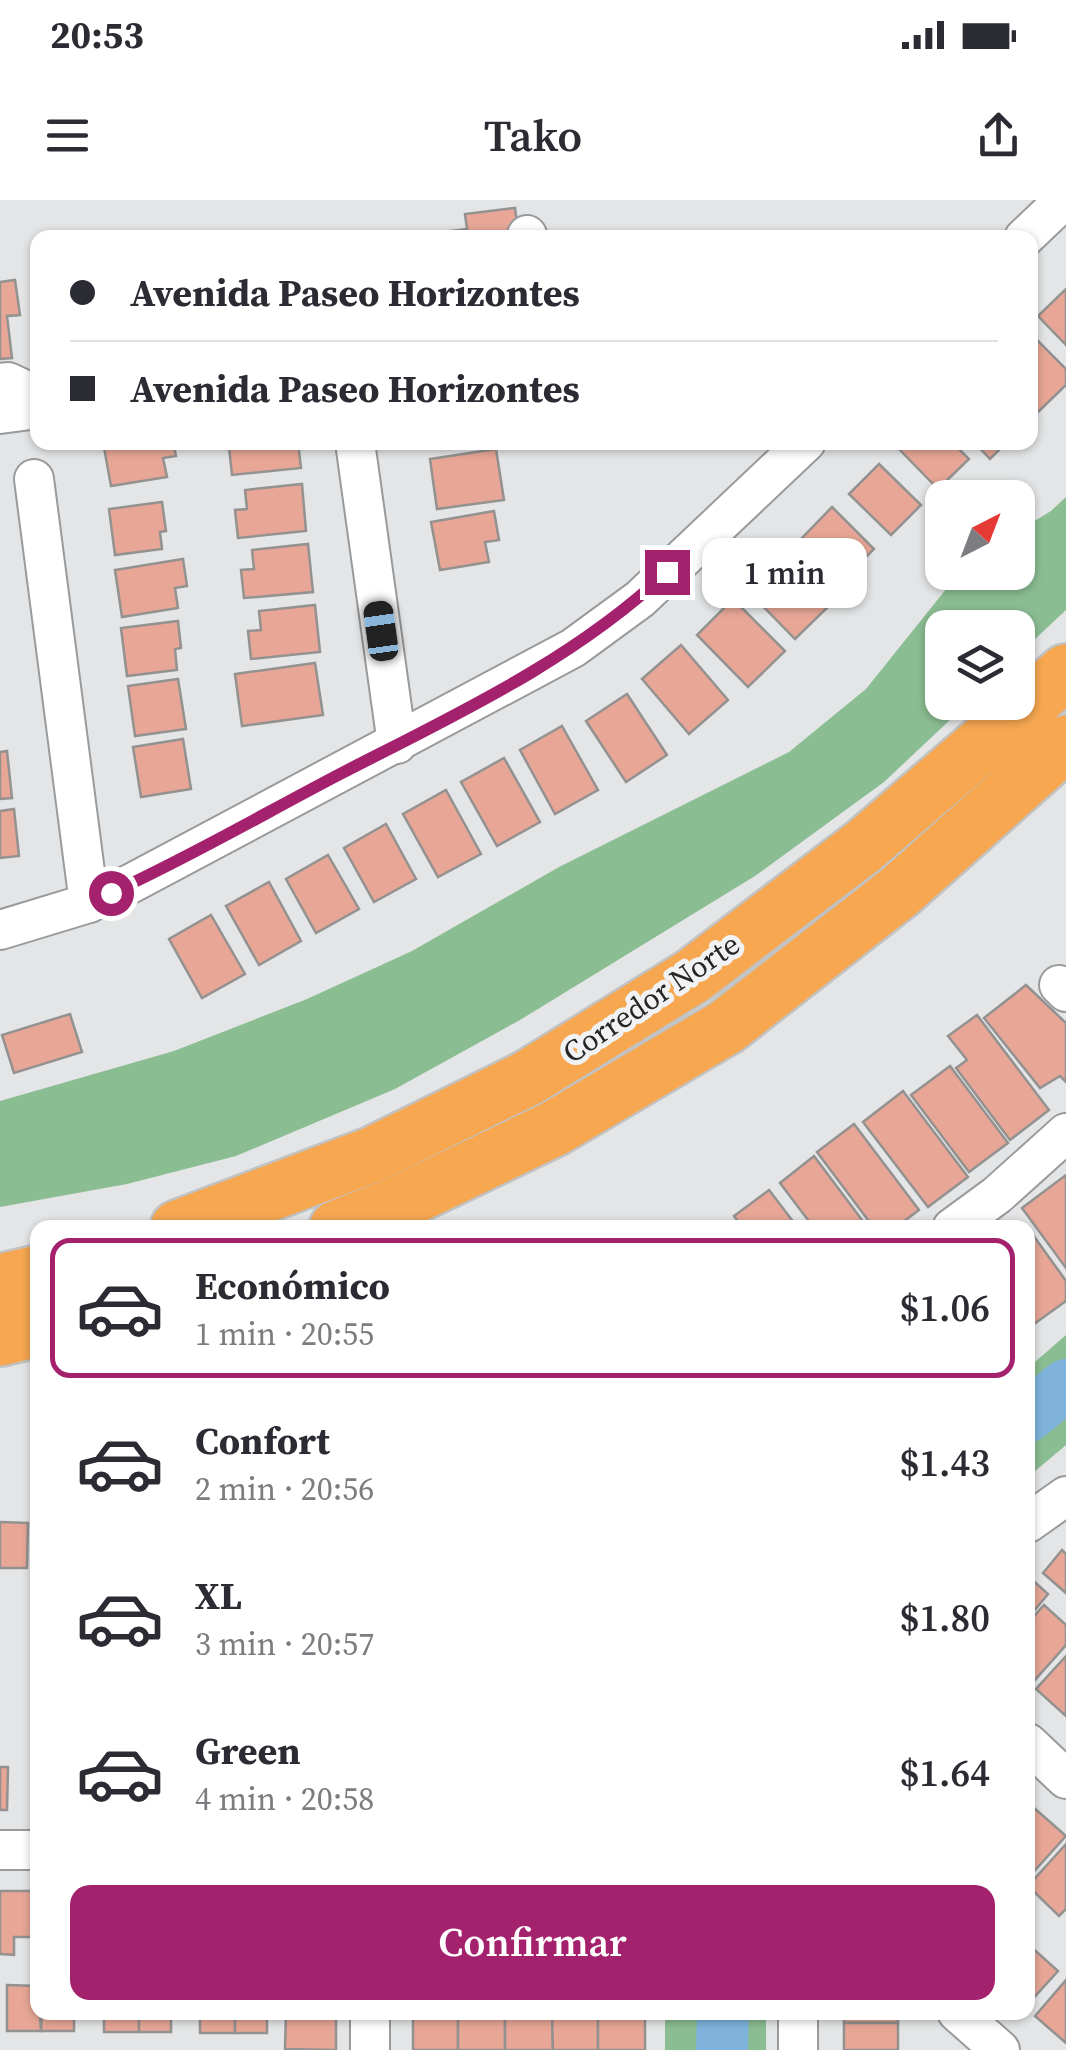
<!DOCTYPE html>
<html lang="es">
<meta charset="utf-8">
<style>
body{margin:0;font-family:"Source Serif 4",serif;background:#f7f7f7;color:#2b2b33;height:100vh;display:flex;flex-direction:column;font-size:38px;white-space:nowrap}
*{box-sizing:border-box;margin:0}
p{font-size:32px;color:#7c7c81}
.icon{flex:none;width:55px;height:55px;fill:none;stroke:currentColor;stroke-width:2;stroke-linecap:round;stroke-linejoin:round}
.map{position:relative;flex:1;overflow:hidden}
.details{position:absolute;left:30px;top:1020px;width:1005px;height:800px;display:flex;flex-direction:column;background:#fff;border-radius:20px;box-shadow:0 2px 8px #0004}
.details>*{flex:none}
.top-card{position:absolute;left:30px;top:30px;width:1008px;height:220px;border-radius:20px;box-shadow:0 2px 8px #0004;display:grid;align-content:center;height:220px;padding:0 40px;background:#fff}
.needle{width:65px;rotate:42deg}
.buttons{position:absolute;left:925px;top:280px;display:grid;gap:20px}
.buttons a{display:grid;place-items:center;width:110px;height:110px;border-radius:20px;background:#fff;box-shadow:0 2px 8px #0004;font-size:50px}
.end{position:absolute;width:45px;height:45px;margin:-22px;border:12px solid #a4216e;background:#fff;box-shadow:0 0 0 5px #fff}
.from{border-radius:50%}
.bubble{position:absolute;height:70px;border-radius:20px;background:#fff;box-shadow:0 2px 8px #0004;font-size:32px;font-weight:600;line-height:70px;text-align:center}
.car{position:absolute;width:30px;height:60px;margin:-30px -15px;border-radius:12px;box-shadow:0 0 8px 2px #0007;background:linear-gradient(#222 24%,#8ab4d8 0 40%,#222 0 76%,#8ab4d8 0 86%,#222 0)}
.top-card b{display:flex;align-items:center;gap:35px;height:95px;font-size:38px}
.top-card b+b{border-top:2px solid #e1e1e2}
.top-card i{width:25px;height:25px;background:#2b2b33}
ul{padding:18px 0 0;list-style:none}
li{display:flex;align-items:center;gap:30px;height:140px;margin:0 20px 15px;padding:0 20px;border:5px solid transparent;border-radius:20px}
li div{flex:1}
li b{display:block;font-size:38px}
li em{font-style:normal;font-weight:600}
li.active{border-color:#a4216e}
li>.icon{width:90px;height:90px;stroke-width:1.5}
.action{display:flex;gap:20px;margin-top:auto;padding:20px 40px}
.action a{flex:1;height:115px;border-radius:20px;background:#a4216e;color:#fff;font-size:40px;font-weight:600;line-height:115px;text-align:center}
.status{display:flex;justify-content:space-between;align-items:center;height:70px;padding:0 50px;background:#fff;direction:ltr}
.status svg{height:28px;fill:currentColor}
header{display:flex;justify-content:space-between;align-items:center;height:130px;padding:0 40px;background:#fff;font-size:45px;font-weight:600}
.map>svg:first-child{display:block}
.forest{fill:#8bbd92}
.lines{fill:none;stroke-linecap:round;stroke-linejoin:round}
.river{stroke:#7fb3dc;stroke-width:52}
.building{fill:#e8a796;stroke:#949191;stroke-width:2.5}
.minor-casing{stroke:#999a9c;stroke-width:42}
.highway-casing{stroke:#c2c2c2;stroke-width:60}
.minor{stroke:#fff;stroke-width:38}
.highway{stroke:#f6a750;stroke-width:55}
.route{stroke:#a4216e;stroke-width:12}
.labels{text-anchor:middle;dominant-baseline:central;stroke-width:10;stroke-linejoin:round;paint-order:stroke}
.street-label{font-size:30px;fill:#252526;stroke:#f0f2f4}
</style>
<div class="status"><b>20:53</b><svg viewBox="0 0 49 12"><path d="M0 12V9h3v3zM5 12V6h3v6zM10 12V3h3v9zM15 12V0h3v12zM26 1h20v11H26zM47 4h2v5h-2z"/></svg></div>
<header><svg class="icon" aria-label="menu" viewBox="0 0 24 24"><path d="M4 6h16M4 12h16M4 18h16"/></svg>Tako<svg class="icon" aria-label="share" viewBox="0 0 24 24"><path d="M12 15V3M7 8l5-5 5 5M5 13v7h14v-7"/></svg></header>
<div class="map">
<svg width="1066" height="1850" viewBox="0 0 1066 1850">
<rect width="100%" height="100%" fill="#e3e5e6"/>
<g class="forest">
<path d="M1066 297V410L1018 455V428H942V502L968 503 884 582 755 676 520 820 395 889 236 956 127 984 0 1007V901L174 851 307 799 412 751 559 667 789 552 866 489 959 373 1018 372V331L1051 311Z"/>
<path d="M1066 1135V1245L1028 1277V1168Z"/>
<rect x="665" y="1813" width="101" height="37"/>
</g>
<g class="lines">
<g class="river">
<path d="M1028 1216 1066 1185"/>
<path d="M722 1850 723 1812"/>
</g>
</g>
<g class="building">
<path d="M515 8 519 38H394L467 29 465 14Z"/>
<path d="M15 80 20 115 7 116 12 158 0 159V82Z"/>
<path d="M1066 89V145L1038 116Z"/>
<path d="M1030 133 1066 169V185L1037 213 1030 206Z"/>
<path d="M103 242H173L176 256 163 258 167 277 111 286Z"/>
<path d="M241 242H298L301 268 232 275 229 247 241 246Z"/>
<path d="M901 242H952L969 259 938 289 897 247Z"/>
<path d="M974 242H1007L990 259Z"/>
<path d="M496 249 504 300 437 309 430 259Z"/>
<path d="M879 264 921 305 891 335 849 294Z"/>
<path d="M302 284 306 331 238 338 235 310 247 309 245 290Z"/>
<path d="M162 302 166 331 160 332 162 349 115 355 109 309Z"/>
<path d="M832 307 874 349 844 379 802 338Z"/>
<path d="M494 311 499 340 485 342 489 362 440 370 431 322Z"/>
<path d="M308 344 313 392 244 398 241 370 254 369 252 350Z"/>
<path d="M783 353 832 403 795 439 746 389Z"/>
<path d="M183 359 187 386 175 388 178 408 122 417 115 370Z"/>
<path d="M733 399 785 451 748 487 697 435Z"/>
<path d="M315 405 320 452 251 459 248 431 261 430 259 411Z"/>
<path d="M178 421 181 448 175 449 177 470 127 476 121 428Z"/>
<path d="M681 445 728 500 689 534 642 479Z"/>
<path d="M315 463 323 515 242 526 235 474Z"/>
<path d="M178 479 186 529 135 536 128 486Z"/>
<path d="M627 494 667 555 626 582 586 521Z"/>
<path d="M562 526 598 590 555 614 520 550Z"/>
<path d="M183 539 191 589 141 597 133 547Z"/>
<path d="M7 551 12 598 0 599V552Z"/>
<path d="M504 558 540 622 497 646 461 582Z"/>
<path d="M446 590 481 654 438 677 403 614Z"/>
<path d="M14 609 19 656 0 658V611Z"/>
<path d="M386 624 416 679 374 702 344 648Z"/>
<path d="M328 655 359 709 316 733 286 679Z"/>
<path d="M269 682 301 741 259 765 226 706Z"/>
<path d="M211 715 245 774 202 798 169 739Z"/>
<path d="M1026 785 1066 823V882L1060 876 1040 888 984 818Z"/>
<path d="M70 814 82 852 14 873 2 835Z"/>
<path d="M977 815 1049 910 1010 940 956 868 967 860 948 836Z"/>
<path d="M950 866 1008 943 969 972 911 895Z"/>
<path d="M903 891 968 977 928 1007 863 922Z"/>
<path d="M854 924 919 1010 895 1028H874L817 952Z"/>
<path d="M814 956 868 1028H814L780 983Z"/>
<path d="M1066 975V1068L1022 1008Z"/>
<path d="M769 990 798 1028H743L734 1016Z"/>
<path d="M1028 1028 1066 1081V1101L1034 1124 1028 1116Z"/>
<path d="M0 1322 28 1323 27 1368H0Z"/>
<path d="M1062 1350 1066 1354V1393L1043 1373Z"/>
<path d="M1028 1376 1048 1394 1028 1418Z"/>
<path d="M1044 1405 1066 1425V1445L1034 1481 1028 1476V1423Z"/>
<path d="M1066 1456V1516L1036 1489Z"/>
<path d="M0 1567H8L7 1610H0Z"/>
<path d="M1033 1607 1066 1636 1028 1678V1613Z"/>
<path d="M1066 1644V1709L1059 1716 1028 1686Z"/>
<path d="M0 1691H38V1737H14V1755L0 1754Z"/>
<path d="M1029 1745 1058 1771 1028 1804V1746Z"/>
<path d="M1066 1780V1843L1035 1816Z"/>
<path d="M7 1785 38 1786 41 1831H7Z"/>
<path d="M42 1812H74V1831H41Z"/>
<rect x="104" y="1812" width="35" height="20"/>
<rect x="139" y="1812" width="32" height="20"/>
<rect x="200" y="1812" width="35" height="21"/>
<rect x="235" y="1812" width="32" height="21"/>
<path d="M286 1812H336V1850L285 1849Z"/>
<rect x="413" y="1812" width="45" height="38"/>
<rect x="458" y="1812" width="47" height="38"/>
<path d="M505 1812H552L553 1850H505Z"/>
<path d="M552 1812H598V1850H553Z"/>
<rect x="598" y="1812" width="47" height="38"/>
<rect x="844" y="1812" width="54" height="11"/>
<rect x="844" y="1823" width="54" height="27"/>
</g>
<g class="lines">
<defs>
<g id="minor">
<path d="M527 35 528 38"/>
<path d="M1024 38 1064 0"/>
<path d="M0 183 8 182 38 196"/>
<path d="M0 214 38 209"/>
<path d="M355 242 397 544"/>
<path d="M34 279 89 703"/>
<path d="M0 730 89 703 132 683 573 448 640 399 806 242"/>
<path d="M1059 785 1066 792"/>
<path d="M952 1028 997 995 1066 933"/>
<path d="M1028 1323 1066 1296"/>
<path d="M1028 1543 1066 1579"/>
<path d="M0 1650H38"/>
<path d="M957 1812 1000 1850"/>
<path d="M370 1850V1812"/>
<path d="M798 1850V1812"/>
</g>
<g id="highway">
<path d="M178 1028 374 954 528 878 693 776 864 646 1066 472"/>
<path d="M337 1028 395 1005 555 928 726 827 900 691 1066 543"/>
<path d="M0 1082 38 1073"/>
<path d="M0 1138 38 1129"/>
</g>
</defs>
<use href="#minor" class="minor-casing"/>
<use href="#highway" class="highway-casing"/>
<use href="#minor" class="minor"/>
<use href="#highway" class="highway"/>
</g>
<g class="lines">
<path class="route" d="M111 693C190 657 265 613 342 573 455 515 574 460 667 372"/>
</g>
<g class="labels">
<g class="street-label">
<text transform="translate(651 798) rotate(-34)">Corredor Norte</text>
</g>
</g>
</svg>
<div class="buttons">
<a><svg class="needle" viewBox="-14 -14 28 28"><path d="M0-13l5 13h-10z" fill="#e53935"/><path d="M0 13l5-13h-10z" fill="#7c7c81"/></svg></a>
<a><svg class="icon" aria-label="layers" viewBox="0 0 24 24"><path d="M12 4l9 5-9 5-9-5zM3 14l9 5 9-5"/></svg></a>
</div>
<i class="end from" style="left:111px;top:693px"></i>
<i class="end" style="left:667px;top:372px"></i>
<div class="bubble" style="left:702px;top:338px;width:165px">1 min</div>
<i class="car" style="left:381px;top:431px;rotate:352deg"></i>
<div class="top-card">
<b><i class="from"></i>Avenida Paseo Horizontes</b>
<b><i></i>Avenida Paseo Horizontes</b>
</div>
<section class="details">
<ul>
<li class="active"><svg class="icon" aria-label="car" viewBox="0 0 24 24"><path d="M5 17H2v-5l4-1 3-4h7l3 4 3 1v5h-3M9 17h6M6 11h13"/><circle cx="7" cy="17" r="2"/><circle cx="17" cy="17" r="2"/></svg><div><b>Económico</b><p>1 min · 20:55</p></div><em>$1.06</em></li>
<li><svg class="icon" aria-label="car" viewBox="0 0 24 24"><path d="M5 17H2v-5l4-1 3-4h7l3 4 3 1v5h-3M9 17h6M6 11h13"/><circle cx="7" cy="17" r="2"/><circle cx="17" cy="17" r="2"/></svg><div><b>Confort</b><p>2 min · 20:56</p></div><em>$1.43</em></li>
<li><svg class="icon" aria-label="car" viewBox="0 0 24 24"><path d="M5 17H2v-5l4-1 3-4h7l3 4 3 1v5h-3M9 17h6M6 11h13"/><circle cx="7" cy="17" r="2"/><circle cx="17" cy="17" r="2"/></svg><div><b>XL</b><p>3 min · 20:57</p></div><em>$1.80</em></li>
<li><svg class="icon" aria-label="car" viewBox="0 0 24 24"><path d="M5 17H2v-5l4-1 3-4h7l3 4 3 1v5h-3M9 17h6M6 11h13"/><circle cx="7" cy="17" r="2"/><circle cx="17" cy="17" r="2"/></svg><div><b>Green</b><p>4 min · 20:58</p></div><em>$1.64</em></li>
</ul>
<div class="action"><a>Confirmar</a></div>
</section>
</div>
